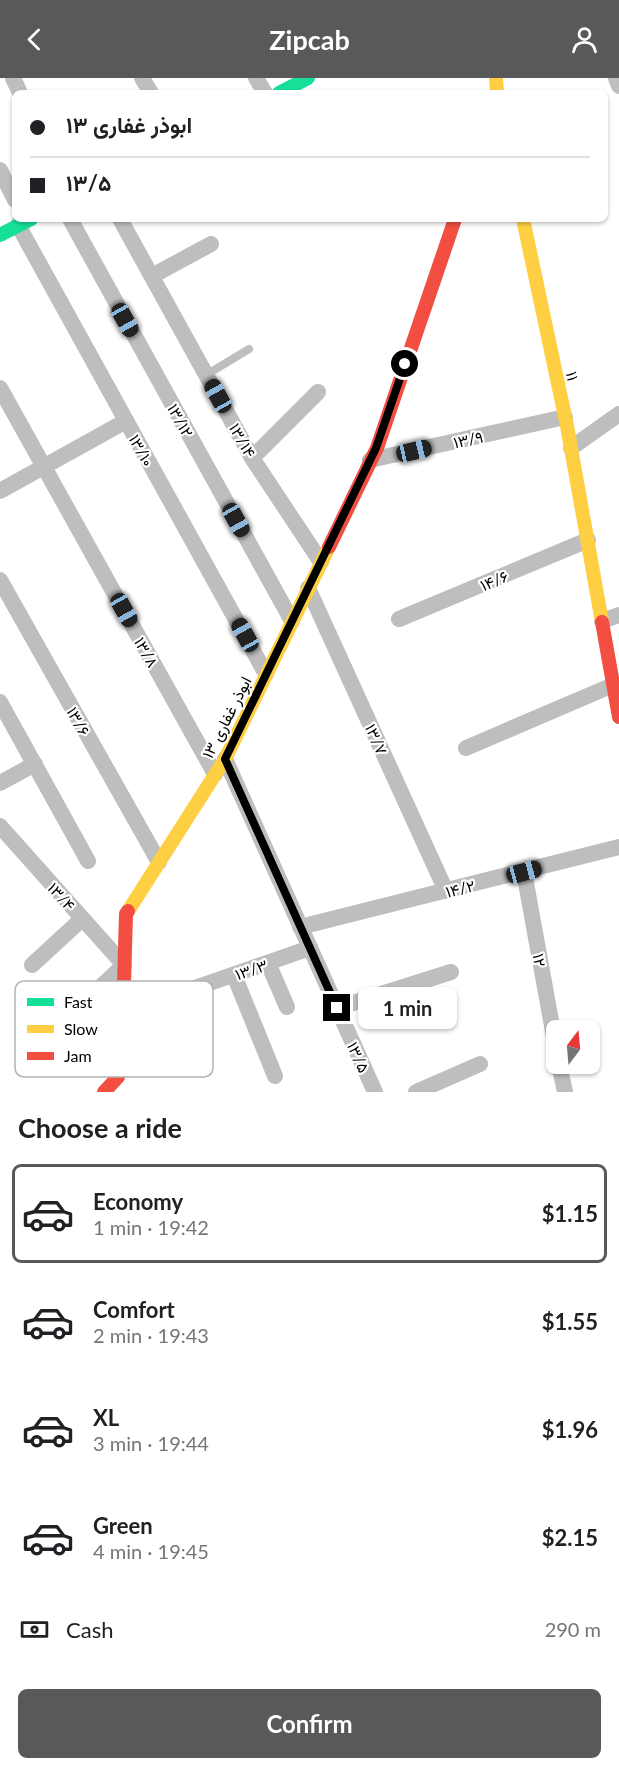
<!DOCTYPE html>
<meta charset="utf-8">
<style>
body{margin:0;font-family:Lato,Vazirmatn,sans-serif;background:#f6f6f6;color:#202124;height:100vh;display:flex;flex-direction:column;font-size:22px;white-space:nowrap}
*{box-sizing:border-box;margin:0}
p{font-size:20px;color:#757577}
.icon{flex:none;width:33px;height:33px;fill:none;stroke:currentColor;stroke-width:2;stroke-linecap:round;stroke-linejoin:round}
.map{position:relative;height:1014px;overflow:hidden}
.sheet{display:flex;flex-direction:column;background:#fff;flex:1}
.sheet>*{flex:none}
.banner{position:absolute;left:12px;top:12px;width:596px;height:132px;border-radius:9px;box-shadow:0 2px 4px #0004;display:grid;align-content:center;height:132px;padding:0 18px;background:#fff}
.needle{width:39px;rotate:16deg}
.controls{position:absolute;left:546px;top:942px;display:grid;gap:12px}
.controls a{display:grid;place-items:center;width:54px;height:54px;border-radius:9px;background:#fff;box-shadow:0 2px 4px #0004;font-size:30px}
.end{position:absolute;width:27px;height:27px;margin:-14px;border:8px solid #000;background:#fff;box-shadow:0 0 0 3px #fff}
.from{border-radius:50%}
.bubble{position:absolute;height:42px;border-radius:9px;background:#fff;box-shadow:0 2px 4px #0004;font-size:20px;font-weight:700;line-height:42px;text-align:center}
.car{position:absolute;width:18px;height:36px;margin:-18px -9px;border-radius:8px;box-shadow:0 0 4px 2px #0007;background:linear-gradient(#222 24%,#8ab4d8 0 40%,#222 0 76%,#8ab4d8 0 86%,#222 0)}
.banner b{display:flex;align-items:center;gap:21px;height:57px;font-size:22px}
.banner b+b{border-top:2px solid #e0e0e0}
.banner i{width:15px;height:15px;background:#202124}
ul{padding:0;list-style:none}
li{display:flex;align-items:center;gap:18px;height:99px;margin:0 12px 9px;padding:0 6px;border:3px solid transparent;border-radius:9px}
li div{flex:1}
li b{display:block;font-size:22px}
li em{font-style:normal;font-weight:700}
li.selected{border-color:#595959}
li>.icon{width:54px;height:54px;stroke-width:1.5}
h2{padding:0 18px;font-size:27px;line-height:72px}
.pay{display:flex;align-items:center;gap:15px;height:66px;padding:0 18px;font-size:22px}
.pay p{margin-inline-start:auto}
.primary-button{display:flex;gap:12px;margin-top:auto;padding:12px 18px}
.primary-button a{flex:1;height:69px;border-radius:9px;background:#595959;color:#fff;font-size:24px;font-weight:700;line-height:69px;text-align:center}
header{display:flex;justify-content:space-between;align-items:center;height:78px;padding:0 18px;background:#595959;color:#fff;font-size:27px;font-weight:700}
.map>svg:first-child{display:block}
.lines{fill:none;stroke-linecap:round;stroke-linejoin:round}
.lane{stroke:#bebebe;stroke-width:8}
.street{stroke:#bebebe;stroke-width:16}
.fast{stroke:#16e098;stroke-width:14}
.slow{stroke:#ffcf43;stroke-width:14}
.jam{stroke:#f24e42;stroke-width:14}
.route{stroke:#000;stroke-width:8}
.labels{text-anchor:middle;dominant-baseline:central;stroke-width:4.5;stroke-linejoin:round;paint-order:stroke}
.street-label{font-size:16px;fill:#000;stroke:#fff}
.key{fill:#fff;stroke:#b2b2b2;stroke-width:1.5}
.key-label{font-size:16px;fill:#000}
</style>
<header><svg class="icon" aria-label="back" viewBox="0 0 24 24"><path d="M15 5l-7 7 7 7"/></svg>Zipcab<svg class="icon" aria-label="person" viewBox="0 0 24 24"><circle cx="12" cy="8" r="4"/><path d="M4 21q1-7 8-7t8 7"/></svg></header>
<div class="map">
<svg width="619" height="1014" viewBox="0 0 619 1014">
<rect width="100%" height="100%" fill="#fff"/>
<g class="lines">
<path class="lane" d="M206 297 249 271"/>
<g class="street">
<path d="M13 0 20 15"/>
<path d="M142 0 151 15"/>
<path d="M256 0 265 15"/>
<path d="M616 0 619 8"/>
<path d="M0 92 15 122"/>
<path d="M70 141 292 543"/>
<path d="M120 141 252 380 321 484"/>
<path d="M18 147 266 596"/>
<path d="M152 198 211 166"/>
<path d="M0 310 215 696"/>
<path d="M571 370 619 336"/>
<path d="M252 380 318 314"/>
<path d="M370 382 565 339"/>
<path d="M0 413 126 343"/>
<path d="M0 502 159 784"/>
<path d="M308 510 446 813"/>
<path d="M399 541 588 462"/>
<path d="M602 543 619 537"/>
<path d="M0 624 88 783"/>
<path d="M466 670 613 607"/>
<path d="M225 681 375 1014"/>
<path d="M0 705 35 686"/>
<path d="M0 748 124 887 65 942"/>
<path d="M524 794 556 970"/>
<path d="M300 849 619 769"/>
<path d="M268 885 287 929"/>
<path d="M32 887 82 841"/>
<path d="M234 897 275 998"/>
<path d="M171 919 202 987"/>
<path d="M337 930 451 894"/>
<path d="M123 935 310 870"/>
<path d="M559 986 565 1014"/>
<path d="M416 1014 480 986"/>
</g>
<g class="fast">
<path d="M279 15 308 0"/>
<path d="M0 157 31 141"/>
</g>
<g class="slow">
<path d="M496 0 497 15"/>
<path d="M523 141 567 348 602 544"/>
<path d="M128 833 225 681 329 469"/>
</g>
<g class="jam">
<path d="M329 469 377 370 455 141"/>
<path d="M602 544 619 639"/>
<path d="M104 1014 118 999 122 975 126 836 128 833"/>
</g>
</g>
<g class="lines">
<path class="route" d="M337 930 225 681 376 370 405 286"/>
</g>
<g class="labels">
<g class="street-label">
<text transform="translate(573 298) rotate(78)">۱۱</text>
<text transform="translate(181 342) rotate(61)">۱۳/۱۲</text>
<text transform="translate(468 361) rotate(-12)">۱۳/۹</text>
<text transform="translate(243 362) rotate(61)">۱۳/۱۴</text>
<text transform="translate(142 372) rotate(61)">۱۳/۱۰</text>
<text transform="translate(494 502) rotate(-23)">۱۴/۶</text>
<text transform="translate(147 574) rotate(61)">۱۳/۸</text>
<text transform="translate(226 639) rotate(-63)">۱۳ ابوذر غفاری</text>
<text transform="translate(79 643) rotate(61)">۱۳/۶</text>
<text transform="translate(377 661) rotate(66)">۱۳/۷</text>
<text transform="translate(460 810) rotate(-14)">۱۴/۲</text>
<text transform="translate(62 818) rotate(48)">۱۳/۴</text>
<text transform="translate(540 882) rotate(79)">۱۲</text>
<text transform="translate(251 891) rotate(-19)">۱۳/۳</text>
<text transform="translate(359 979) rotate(66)">۱۳/۵</text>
</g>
</g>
<rect x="15" y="903" width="198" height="96" rx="9" class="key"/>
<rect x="27" y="920" width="27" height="8" fill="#16e098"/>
<rect x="27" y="947" width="27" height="8" fill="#ffcf43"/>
<rect x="27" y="974" width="27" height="8" fill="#f24e42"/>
<g class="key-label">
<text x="64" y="930">Fast</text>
<text x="64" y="957">Slow</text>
<text x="64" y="984">Jam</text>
</g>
</svg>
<div class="controls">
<a><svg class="needle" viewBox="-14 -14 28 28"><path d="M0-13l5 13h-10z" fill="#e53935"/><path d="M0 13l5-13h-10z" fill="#757577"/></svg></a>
</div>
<i class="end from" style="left:405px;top:286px"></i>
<i class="end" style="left:337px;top:930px"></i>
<div class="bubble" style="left:358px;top:909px;width:99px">1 min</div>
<i class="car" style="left:125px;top:242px;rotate:151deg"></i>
<i class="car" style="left:218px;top:318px;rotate:331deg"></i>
<i class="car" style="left:414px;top:373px;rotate:77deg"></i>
<i class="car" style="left:236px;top:442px;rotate:151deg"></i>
<i class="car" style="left:124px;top:532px;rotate:151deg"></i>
<i class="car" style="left:245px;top:557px;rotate:331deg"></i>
<i class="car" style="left:524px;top:794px;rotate:75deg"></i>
<div class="banner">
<b><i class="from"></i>۱۳ ابوذر غفاری</b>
<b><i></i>۱۳/۵</b>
</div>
</div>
<section class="sheet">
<h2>Choose a ride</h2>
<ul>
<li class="selected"><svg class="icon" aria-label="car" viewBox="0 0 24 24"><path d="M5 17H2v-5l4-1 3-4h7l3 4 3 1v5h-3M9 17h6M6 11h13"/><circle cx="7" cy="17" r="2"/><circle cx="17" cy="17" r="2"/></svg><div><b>Economy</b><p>1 min · 19:42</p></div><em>$1.15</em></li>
<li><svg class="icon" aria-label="car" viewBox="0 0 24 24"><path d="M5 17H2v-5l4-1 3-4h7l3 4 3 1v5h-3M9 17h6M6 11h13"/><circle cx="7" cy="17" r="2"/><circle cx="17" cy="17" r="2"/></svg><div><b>Comfort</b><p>2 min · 19:43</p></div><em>$1.55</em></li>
<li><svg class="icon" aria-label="car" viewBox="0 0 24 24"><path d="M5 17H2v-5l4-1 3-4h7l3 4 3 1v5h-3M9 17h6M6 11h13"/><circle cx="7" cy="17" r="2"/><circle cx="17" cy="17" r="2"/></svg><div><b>XL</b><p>3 min · 19:44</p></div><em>$1.96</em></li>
<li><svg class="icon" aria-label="car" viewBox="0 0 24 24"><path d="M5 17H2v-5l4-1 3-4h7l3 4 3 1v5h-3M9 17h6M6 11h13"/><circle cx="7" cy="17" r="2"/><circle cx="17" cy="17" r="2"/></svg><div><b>Green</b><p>4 min · 19:45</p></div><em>$2.15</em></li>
</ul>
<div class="pay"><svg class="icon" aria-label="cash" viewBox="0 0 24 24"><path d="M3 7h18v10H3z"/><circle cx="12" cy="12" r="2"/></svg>Cash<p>290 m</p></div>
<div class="primary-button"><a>Confirm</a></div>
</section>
